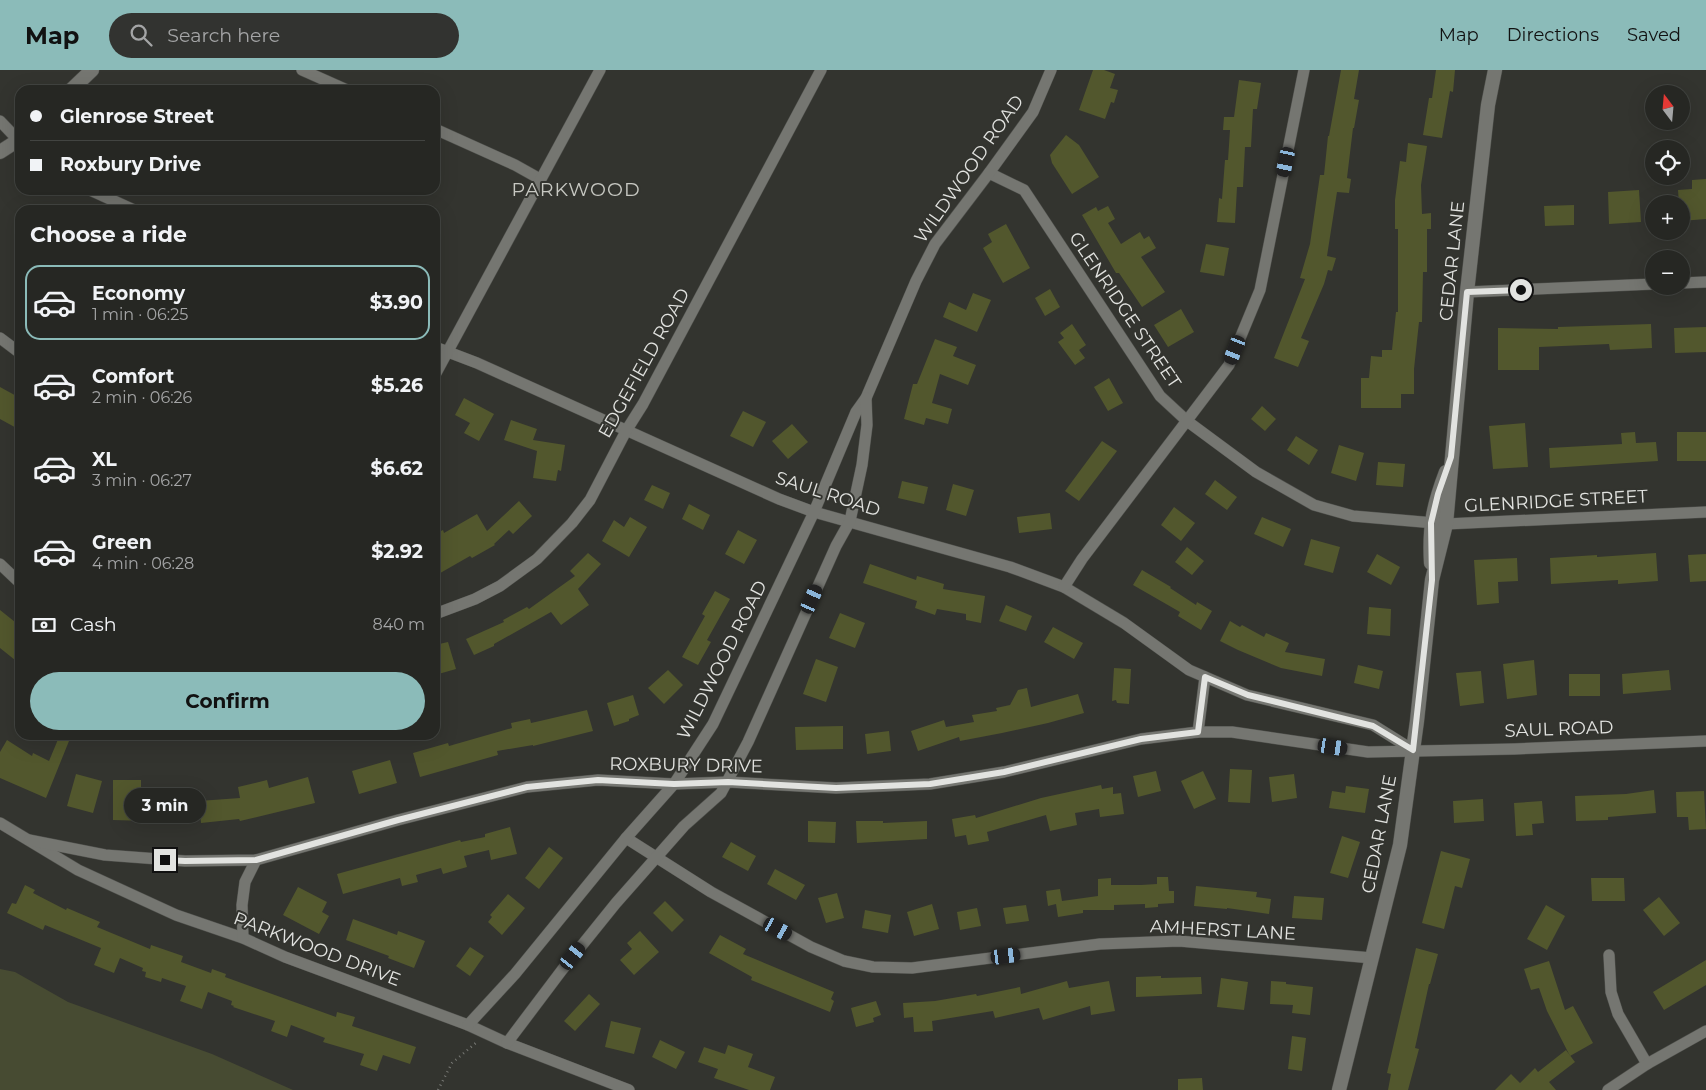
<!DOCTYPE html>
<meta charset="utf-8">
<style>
body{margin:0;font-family:Montserrat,sans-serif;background:#323330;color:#f1f3f6;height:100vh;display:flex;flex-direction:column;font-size:19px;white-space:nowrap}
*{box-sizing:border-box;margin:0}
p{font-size:16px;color:#a4a5a6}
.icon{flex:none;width:28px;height:28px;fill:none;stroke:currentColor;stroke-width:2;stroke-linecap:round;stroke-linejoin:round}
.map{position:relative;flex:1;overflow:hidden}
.panel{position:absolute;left:15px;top:135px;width:425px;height:535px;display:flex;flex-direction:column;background:#262723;border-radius:15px;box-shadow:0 5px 20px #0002,0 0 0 1px #424441}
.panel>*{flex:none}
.guide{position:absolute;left:15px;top:15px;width:425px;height:110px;border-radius:15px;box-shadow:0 5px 20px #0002,0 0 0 1px #424441;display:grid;align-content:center;height:110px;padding:0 15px;background:#262723}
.needle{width:32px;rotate:344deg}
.buttons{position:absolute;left:1645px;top:15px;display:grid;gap:10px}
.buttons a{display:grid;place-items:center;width:45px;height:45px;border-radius:50%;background:#262723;box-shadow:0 5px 20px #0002,0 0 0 1px #424441;font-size:25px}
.end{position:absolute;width:22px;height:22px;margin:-11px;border:6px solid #e2e3e0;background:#111;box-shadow:0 0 0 2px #111}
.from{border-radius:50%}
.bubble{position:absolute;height:35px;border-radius:18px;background:#262723;box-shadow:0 5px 20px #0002,0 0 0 1px #424441;font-size:16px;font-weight:700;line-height:35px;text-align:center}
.car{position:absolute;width:15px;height:30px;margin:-15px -8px;border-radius:6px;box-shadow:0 0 4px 1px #0007;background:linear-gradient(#222 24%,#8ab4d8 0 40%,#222 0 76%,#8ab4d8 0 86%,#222 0)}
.guide b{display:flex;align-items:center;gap:18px;height:48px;font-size:19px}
.guide b+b{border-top:1px solid #424441}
.guide i{width:12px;height:12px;background:#f1f3f6}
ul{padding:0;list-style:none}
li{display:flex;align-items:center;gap:15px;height:75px;margin:0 10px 8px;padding:0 5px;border:2px solid transparent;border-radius:15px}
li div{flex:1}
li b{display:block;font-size:19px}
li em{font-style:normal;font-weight:700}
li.selected{border-color:#8bbbb9}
li>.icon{width:45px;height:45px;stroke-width:1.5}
h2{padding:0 15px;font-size:22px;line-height:60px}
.pay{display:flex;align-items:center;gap:12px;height:55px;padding:0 15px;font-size:19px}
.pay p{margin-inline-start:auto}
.primary-button{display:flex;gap:10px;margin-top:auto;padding:10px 15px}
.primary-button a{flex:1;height:58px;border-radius:30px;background:#8bbbb9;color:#111;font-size:20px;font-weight:700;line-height:58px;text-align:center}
header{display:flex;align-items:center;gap:30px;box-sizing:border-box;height:70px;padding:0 25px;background:#8bbbb9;color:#111}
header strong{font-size:24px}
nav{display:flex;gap:28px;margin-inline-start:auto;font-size:18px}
.search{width:350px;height:45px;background:#323330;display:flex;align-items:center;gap:12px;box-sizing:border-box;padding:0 18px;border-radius:28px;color:#a4a5a6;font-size:19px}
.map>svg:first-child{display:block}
.green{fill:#474b32}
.building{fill:#52572d}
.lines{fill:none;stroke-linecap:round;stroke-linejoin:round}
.minor-casing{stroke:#4f504c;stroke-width:12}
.tertiary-casing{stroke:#4f504c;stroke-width:15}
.path{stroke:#777874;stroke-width:2.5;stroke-dasharray:1 4;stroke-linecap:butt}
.minor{stroke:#757671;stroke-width:11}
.tertiary{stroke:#757671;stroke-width:14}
.route{stroke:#e2e3e0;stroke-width:6}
.labels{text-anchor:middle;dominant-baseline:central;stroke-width:4;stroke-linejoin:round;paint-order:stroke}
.street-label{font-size:18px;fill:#e2e3e0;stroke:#33342f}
.neighbourhood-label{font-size:19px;letter-spacing:1px;fill:#c7c8c2;stroke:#33342f}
</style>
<header>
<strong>Map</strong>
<div class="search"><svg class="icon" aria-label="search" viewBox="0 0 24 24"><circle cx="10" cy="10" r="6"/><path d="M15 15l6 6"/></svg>Search here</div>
<nav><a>Map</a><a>Directions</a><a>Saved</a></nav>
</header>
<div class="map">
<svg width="1706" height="1020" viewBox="0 0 1706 1020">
<rect width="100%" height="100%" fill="#33342f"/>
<path class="green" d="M0 899 15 902 68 932 212 984 293 1020H0Z"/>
<g class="building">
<path d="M1093 0H1104L1115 4 1110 18 1118 20 1114 33 1111 32 1105 49 1079 40Z"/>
<path d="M1341 0H1359L1354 29 1359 30 1354 58H1353L1347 108 1351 109 1349 123 1337 122 1327 186 1336 188 1332 201 1328 200 1324 214 1301 268 1309 271 1298 297 1274 288 1305 209 1300 208 1310 174 1320 105H1324L1328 66H1329Z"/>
<path d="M1436 0H1455L1453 22 1450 21 1442 68 1423 65 1429 28H1432Z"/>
<path d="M1239 10 1261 13 1257 39H1253L1251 77H1245L1243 117H1237L1235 153 1217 152 1219 128 1222 129 1225 90H1228L1230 60H1223L1224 47H1234Z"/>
<path d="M1066 65 1079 75 1099 107 1072 124 1052 93 1050 85Z"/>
<path d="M1408 73 1427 76 1421 115 1422 144 1431 143V159H1427V202H1423L1422 252H1419L1414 299V324H1401V338H1361V308H1369L1371 286 1382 287V280H1392L1396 242H1398V159H1395V130L1400 91 1406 92Z"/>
<path d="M1706 109V149L1681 151V134H1679L1678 120 1692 119V110Z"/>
<path d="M1639 120 1641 152 1609 154 1608 122Z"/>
<path d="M1574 135V155L1545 156 1544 136Z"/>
<path d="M1108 136 1115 149 1108 153 1121 174 1140 162 1144 169 1149 166 1156 178 1141 187 1165 222 1142 237 1119 203H1116L1082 145 1096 137 1098 141Z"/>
<path d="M1006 154 1030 198 1003 213 983 178 992 172 988 164Z"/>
<path d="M1206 174 1229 178 1224 206 1200 202Z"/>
<path d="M1050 219 1060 237 1045 246 1035 228Z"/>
<path d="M973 223 991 230 977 262 943 247 949 232 966 240Z"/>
<path d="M1181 239 1194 262 1168 277 1154 255Z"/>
<path d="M1072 254 1086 275 1079 280 1085 288 1075 295 1058 272 1064 268 1060 263Z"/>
<path d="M1651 254 1652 278 1610 280 1609 274 1539 277V300H1498V258L1558 259V257Z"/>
<path d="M1706 257V282L1675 283 1674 258Z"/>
<path d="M935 269 957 277 953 286 976 295 968 315 940 304 932 333 952 339 948 354 926 348 924 355 904 349 913 314H917Z"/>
<path d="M1109 308 1123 333 1108 341 1094 317Z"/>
<path d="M0 317 20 328V360L0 349Z"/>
<path d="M464 328 494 344 479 371 464 363 470 353 455 345Z"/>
<path d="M1262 336 1276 349 1265 361 1251 349Z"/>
<path d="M743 341 766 352 753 377 730 366Z"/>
<path d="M511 350 537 359 533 370 565 375 561 401 558 400 556 411 533 408 537 381 504 370Z"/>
<path d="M1525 353 1528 397 1493 399 1489 356Z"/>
<path d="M792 354 808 372 788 389 772 371Z"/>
<path d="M1635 362 1636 373 1656 372 1658 391 1550 398 1549 378 1622 374 1621 363Z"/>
<rect x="1677" y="362" width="29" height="29"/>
<path d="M1296 366 1318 380 1309 395 1287 380Z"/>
<path d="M1102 371 1117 381 1079 431 1065 421Z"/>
<path d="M1339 375 1364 383 1356 411 1331 403Z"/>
<path d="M1378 392 1405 394 1403 417 1376 415Z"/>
<path d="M1215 410 1237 427 1227 440 1205 424Z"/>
<path d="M902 411 928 417 924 434 898 428Z"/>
<path d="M953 414 974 420 966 446 946 440Z"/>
<path d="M652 415 670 423 663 439 644 430Z"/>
<path d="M519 431 532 446 513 464 509 460 494 474 495 475 472 488 470 486 435 506V464L443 460 444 463 477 444 487 461Z"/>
<path d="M689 434 710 445 703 460 682 449Z"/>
<path d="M1174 437 1195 453 1181 471 1161 455Z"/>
<path d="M1050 443 1052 459 1019 463 1017 447Z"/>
<path d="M630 447 647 457 629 487 602 471 614 450 624 457Z"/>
<path d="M1262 447 1291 459 1283 477 1254 464Z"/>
<path d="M738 460 757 470 744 494 725 484Z"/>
<path d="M1311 469 1340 477 1333 503 1304 495Z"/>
<path d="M1187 477 1204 491 1192 505 1175 492Z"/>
<path d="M588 483 601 494 578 519 589 535 561 555 551 542 494 574V576L474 585 466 569 504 552 503 550 527 537 529 539 575 506 570 501Z"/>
<path d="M1656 483 1658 511 1618 514V510L1551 514 1550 488 1597 485V487Z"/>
<path d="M1377 484 1400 497 1391 515 1367 502Z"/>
<path d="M1706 484V511L1690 512 1688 485Z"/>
<path d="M1517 488 1518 511 1498 512 1499 533 1477 535 1474 490Z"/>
<path d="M870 494 916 510 917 506 944 514 943 519 985 526 981 553 966 550V544L937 539 935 545 915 538 917 531 863 513Z"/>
<path d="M1142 500 1171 517 1170 518 1196 535 1197 532 1212 541 1201 560 1178 546 1180 542 1133 515Z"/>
<path d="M715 521 730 529 707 570 711 572 698 595 682 587 705 546 702 544Z"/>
<path d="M1006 535 1032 546 1026 561 999 551Z"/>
<path d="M1369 537 1391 539 1390 566 1367 564Z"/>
<path d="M0 540 20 556V594L0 578Z"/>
<path d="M840 543 865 553 855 578 829 568Z"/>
<path d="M1230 551 1240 557 1242 555 1264 567 1266 563 1289 573 1285 582 1325 589 1322 606 1281 598 1238 580 1220 571Z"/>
<path d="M1053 557 1083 573 1074 589 1044 572Z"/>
<path d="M448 572 456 599 435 605V575Z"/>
<path d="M816 589 838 597 826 632 803 624Z"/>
<path d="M1534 590 1537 625 1507 629 1503 594Z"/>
<path d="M1358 595 1383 601 1379 619 1354 613Z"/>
<path d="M1114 598 1131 599 1129 634 1117 633 1116 630 1112 631Z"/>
<path d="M668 600 683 615 664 634 648 618Z"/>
<path d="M1669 600 1671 620 1623 624 1622 604Z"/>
<path d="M1481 601 1484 633 1460 636 1456 603Z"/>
<rect x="1569" y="604" width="31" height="22"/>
<path d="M1027 618 1031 637 1078 624 1084 643 1048 653 1002 663 960 671 959 667 918 681 911 661 944 650 946 657 974 652 972 645 997 641 996 638 1010 635 1018 620Z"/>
<path d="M633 625 639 645 629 649V651L614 656 607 633Z"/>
<path d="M587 640 593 661 533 676V675L497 681 498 685 420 707 413 683 448 673 449 676 512 658 511 653 530 649 531 653 540 651Z"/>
<path d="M843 656V679L796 680 795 657Z"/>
<path d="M889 661 891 681 867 684 865 664Z"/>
<path d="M59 667 69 671 46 728 0 708V682L7 670 32 686 33 683 49 691Z"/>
<path d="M390 690 397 713 359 724 352 701Z"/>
<path d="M1230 699 1252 700 1250 733 1228 732Z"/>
<path d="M1156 701 1161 721 1138 727 1133 706Z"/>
<path d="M1203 701 1216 729 1194 739 1181 711Z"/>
<path d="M76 704 102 711 93 743 67 736Z"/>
<path d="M1294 704 1297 728 1272 732 1269 707Z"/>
<path d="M308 707 315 733 240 751 239 749 201 753 199 731 240 728 238 717 267 710 269 718Z"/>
<path d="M113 710H141V722L172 723V729L181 730 180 752 113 750Z"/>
<path d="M1101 715 1102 719 1113 717V724L1121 723 1124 744 1100 747 1099 739 1075 743 1077 755 1050 761 1046 745 987 762 989 771 968 775 966 765 955 767 952 749 975 745 976 748 1041 728Z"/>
<path d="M1346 716 1369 719 1365 743 1329 738 1332 721 1345 723Z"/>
<path d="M1654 720 1656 743 1608 747V750L1576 751 1575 726 1626 724Z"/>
<path d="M1704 721 1706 759 1689 760 1688 747H1677L1676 722Z"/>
<path d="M1483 729 1484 751 1454 753 1453 731Z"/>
<path d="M1542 731 1544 753 1532 754 1533 765 1516 766 1514 733Z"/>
<path d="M808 751 836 752 835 773 808 772Z"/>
<path d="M856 751H883V753L927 751V769L857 773Z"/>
<path d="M510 757 517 784 491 790 489 780 464 786 467 797 443 804 441 798 416 805 418 812 402 816 400 808 343 824 337 804 460 770 461 772 485 767V764Z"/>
<path d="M1342 766 1360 772 1348 808 1330 803Z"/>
<path d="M731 772 756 786 748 801 722 787Z"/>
<path d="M549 777 563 788 539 819 525 808Z"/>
<path d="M1441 781 1470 789 1462 818 1455 816 1444 859 1422 853Z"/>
<path d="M775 799 805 815 796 830 767 814Z"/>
<path d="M1157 807H1168L1169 821H1174V833L1158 834V837L1145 838V834L1114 835V840H1083V843L1058 847 1056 834 1048 836 1046 821 1060 819 1062 831 1098 826V809L1111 808V815H1141L1157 814Z"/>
<path d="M1591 808H1624L1625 831H1592Z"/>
<path d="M25 815 35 820 33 823 66 840 67 838 100 852 97 857 150 879 151 875 183 886 181 892 211 903 212 899 226 904 225 907 336 947 337 942 355 947 352 956 416 977 410 994 383 985 377 1001 360 995 364 984 323 972 325 968 291 955 287 967 271 961 275 951 233 937 234 936 231 935 232 931 208 922 202 939 180 931 186 916 162 908 161 912 145 907 146 902 142 901 143 898 120 888 114 903 94 895 101 878 45 855 43 860 7 843 12 833 16 834Z"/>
<path d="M1196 816 1257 822 1256 827 1271 829 1269 844 1227 838V839L1194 836Z"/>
<path d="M298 817 327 832 322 842 329 846 319 864 283 845Z"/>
<path d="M837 823 844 848 826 853 818 828Z"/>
<path d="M508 824 525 838 502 865 488 852 492 847 490 845Z"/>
<path d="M1294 826 1324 828 1322 850 1292 848Z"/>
<path d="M1659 827 1680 853 1664 866 1643 840Z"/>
<path d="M665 831 684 850 672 862 653 843Z"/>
<path d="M932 834 939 859 914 866 907 842Z"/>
<path d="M1026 835 1029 851 1006 854 1003 838Z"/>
<path d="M1546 835 1565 846 1547 880 1527 869Z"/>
<path d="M977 838 981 856 960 860 957 842Z"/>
<path d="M865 840 891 845 888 863 862 858Z"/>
<path d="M353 849 397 865 398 861 425 871 414 898 388 888 389 886 346 870Z"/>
<path d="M640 861 659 882 634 905 620 890 632 879 627 873Z"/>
<path d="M720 865 746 879 743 884 834 922 831 929 834 931 830 942 751 910 752 907 709 883Z"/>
<path d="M470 877 484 886 470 906 456 896Z"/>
<path d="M1416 878 1438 884 1430 914H1429L1415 978 1419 979 1408 1020H1388L1391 1004 1387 1003Z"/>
<path d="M1706 890V915L1664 940 1653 922Z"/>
<path d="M1549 891 1565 940 1573 936 1593 973 1570 986 1547 941 1539 918 1531 920 1524 899Z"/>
<path d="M1161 906V908L1201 907 1202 924 1136 927V907Z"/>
<path d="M1221 908 1248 912 1244 940 1217 937Z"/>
<path d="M1067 911 1069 918 1109 911 1115 941 1091 945 1090 936 1043 950 1039 938 995 948 993 941 932 951 933 961 914 962 913 947 904 948 903 933 935 931 976 924 977 926 1020 917 1021 924Z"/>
<path d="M1271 911 1286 912V914L1313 917 1310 945 1292 943 1293 935 1270 934Z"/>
<path d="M589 924 600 934 575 961 564 951Z"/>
<path d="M876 931 881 945 873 948 874 952 856 957 851 938Z"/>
<path d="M611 951 641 958 634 984 605 977Z"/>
<path d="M1292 966 1306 968 1302 1001 1288 999Z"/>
<path d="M660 970 685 982 676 999 652 987Z"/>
<path d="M728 975 753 984 748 997 775 1007 770 1020H749L714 1008 718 999 698 992 704 977 725 984Z"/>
<path d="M1566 980 1575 992 1549 1012 1556 1020H1495L1511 1004 1520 1013 1535 998 1538 1002Z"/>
<path d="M1202 1008 1203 1020H1178V1009Z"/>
</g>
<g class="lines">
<defs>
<g id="minor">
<path d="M302 0 347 20"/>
<path d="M0 51 20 72"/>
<path d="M435 59 515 95 540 109"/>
<path d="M989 103 1024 120 1160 326 1187 351 1256 402 1314 435 1353 446 1446 454 1706 442"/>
<path d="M90 120 134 140"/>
<path d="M1681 213 1706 212"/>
<path d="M1467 222 1654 214"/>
<path d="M0 268 20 283"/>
<path d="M435 277 477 293 779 429 814 442 1010 497 1064 517 1124 553 1189 600 1247 625 1373 655 1413 680"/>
<path d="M435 305 600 0"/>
<path d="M0 494 20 513"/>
<path d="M1064 517 1082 489 1229 295 1260 220 1304 0"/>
<path d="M435 544 475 529 500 516 537 489 572 453 590 430 626 361 643 334 821 0"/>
<path d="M1198 662 1205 607"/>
<path d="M0 753 78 800 176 845 243 868 285 887 468 955 507 973 629 1020"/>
<path d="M626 768 711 822 811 877 844 891 873 897 912 898 1100 874 1179 871 1372 888"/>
<path d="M29 770 105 785 185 791 256 790 398 750 527 717 598 710 674 714 728 712 836 718 930 714 1004 702 1141 669 1198 662H1232L1368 682 1514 679 1706 671"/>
<path d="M243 868 242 835 245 812 256 790"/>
<path d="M1609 885 1611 922 1618 944 1647 994"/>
<path d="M468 955 515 904 626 768 674 714 713 654 814 442 856 342 866 328 916 211 935 174 989 103 1033 42 1051 0"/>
<path d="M507 973 562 900 616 833 684 756 721 723 748 672 836 476 850 451 862 395 867 355 866 328"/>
<path d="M1608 1020 1647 994 1706 961"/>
</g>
<g id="tertiary">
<path d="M71 20 92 0"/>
<path d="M0 82 20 69"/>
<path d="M1431 493C1429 457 1433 436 1446 402"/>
<path d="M1339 1020 1400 775 1417 651 1432 510 1446 454 1467 222 1488 35 1495 0"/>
</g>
</defs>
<use href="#minor" class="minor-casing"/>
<use href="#tertiary" class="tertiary-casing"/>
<path class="path" d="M438 1020 452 993 477 972"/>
<use href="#minor" class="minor"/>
<use href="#tertiary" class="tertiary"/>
</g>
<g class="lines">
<path class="route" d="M165 790 185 791 256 790 398 750 527 717 598 710 674 714 728 712 836 718 930 714 1004 702 1141 669 1198 662 1205 607 1248 625 1373 656 1413 680 1432 510 1431 453 1438 424 1451 387 1467 222 1521 220"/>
</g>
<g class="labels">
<g class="street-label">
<text transform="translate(969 99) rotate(-55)">WILDWOOD ROAD</text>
<text transform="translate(1452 191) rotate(-84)">CEDAR LANE</text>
<text transform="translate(1125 240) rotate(56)">GLENRIDGE STREET</text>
<text transform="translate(644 293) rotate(-61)">EDGEFIELD ROAD</text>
<text transform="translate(828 424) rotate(18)">SAUL ROAD</text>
<text transform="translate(1556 431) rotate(-3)">GLENRIDGE STREET</text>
<text transform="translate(722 590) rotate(-63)">WILDWOOD ROAD</text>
<text transform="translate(1559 659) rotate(-2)">SAUL ROAD</text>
<text transform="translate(686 695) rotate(1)">ROXBURY DRIVE</text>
<text transform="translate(1379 764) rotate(-79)">CEDAR LANE</text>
<text transform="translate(1223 860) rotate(3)">AMHERST LANE</text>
<text transform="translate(317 879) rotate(21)">PARKWOOD DRIVE</text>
</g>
<g class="neighbourhood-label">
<text x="576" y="119">PARKWOOD</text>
</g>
</g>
</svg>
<div class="buttons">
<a><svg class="needle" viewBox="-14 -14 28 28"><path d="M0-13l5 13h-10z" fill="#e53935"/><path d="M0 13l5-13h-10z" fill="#a4a5a6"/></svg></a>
<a><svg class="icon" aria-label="locate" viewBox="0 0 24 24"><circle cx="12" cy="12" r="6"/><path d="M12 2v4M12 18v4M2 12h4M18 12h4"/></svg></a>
<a>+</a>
<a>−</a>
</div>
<i class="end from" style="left:1521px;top:220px"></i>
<i class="end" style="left:165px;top:790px"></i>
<div class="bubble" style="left:124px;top:718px;width:82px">3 min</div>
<i class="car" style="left:1286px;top:92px;rotate:192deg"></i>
<i class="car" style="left:1235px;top:280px;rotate:202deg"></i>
<i class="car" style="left:812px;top:529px;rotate:24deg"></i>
<i class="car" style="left:1333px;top:677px;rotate:99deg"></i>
<i class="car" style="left:778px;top:859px;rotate:119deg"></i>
<i class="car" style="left:573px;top:886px;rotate:39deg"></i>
<i class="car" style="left:1006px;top:886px;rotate:83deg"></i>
<div class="guide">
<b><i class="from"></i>Glenrose Street</b>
<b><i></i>Roxbury Drive</b>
</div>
<section class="panel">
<h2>Choose a ride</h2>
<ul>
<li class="selected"><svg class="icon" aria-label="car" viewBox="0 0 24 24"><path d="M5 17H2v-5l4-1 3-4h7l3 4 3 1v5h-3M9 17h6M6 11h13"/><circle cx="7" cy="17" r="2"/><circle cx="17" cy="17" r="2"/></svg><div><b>Economy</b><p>1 min · 06:25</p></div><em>$3.90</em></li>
<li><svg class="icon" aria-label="car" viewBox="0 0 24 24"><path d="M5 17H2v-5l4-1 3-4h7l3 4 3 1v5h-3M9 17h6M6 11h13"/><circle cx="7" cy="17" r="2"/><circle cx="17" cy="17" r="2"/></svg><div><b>Comfort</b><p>2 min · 06:26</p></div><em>$5.26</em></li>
<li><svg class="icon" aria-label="car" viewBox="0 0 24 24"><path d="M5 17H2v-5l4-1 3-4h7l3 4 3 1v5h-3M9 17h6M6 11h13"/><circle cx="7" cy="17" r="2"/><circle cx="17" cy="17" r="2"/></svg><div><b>XL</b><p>3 min · 06:27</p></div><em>$6.62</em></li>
<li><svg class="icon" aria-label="car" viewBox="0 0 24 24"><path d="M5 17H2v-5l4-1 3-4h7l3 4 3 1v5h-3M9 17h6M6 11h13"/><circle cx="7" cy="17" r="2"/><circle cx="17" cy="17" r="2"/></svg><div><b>Green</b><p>4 min · 06:28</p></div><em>$2.92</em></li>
</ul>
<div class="pay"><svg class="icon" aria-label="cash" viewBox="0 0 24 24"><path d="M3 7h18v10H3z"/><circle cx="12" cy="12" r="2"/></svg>Cash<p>840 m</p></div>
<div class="primary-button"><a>Confirm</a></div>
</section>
</div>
